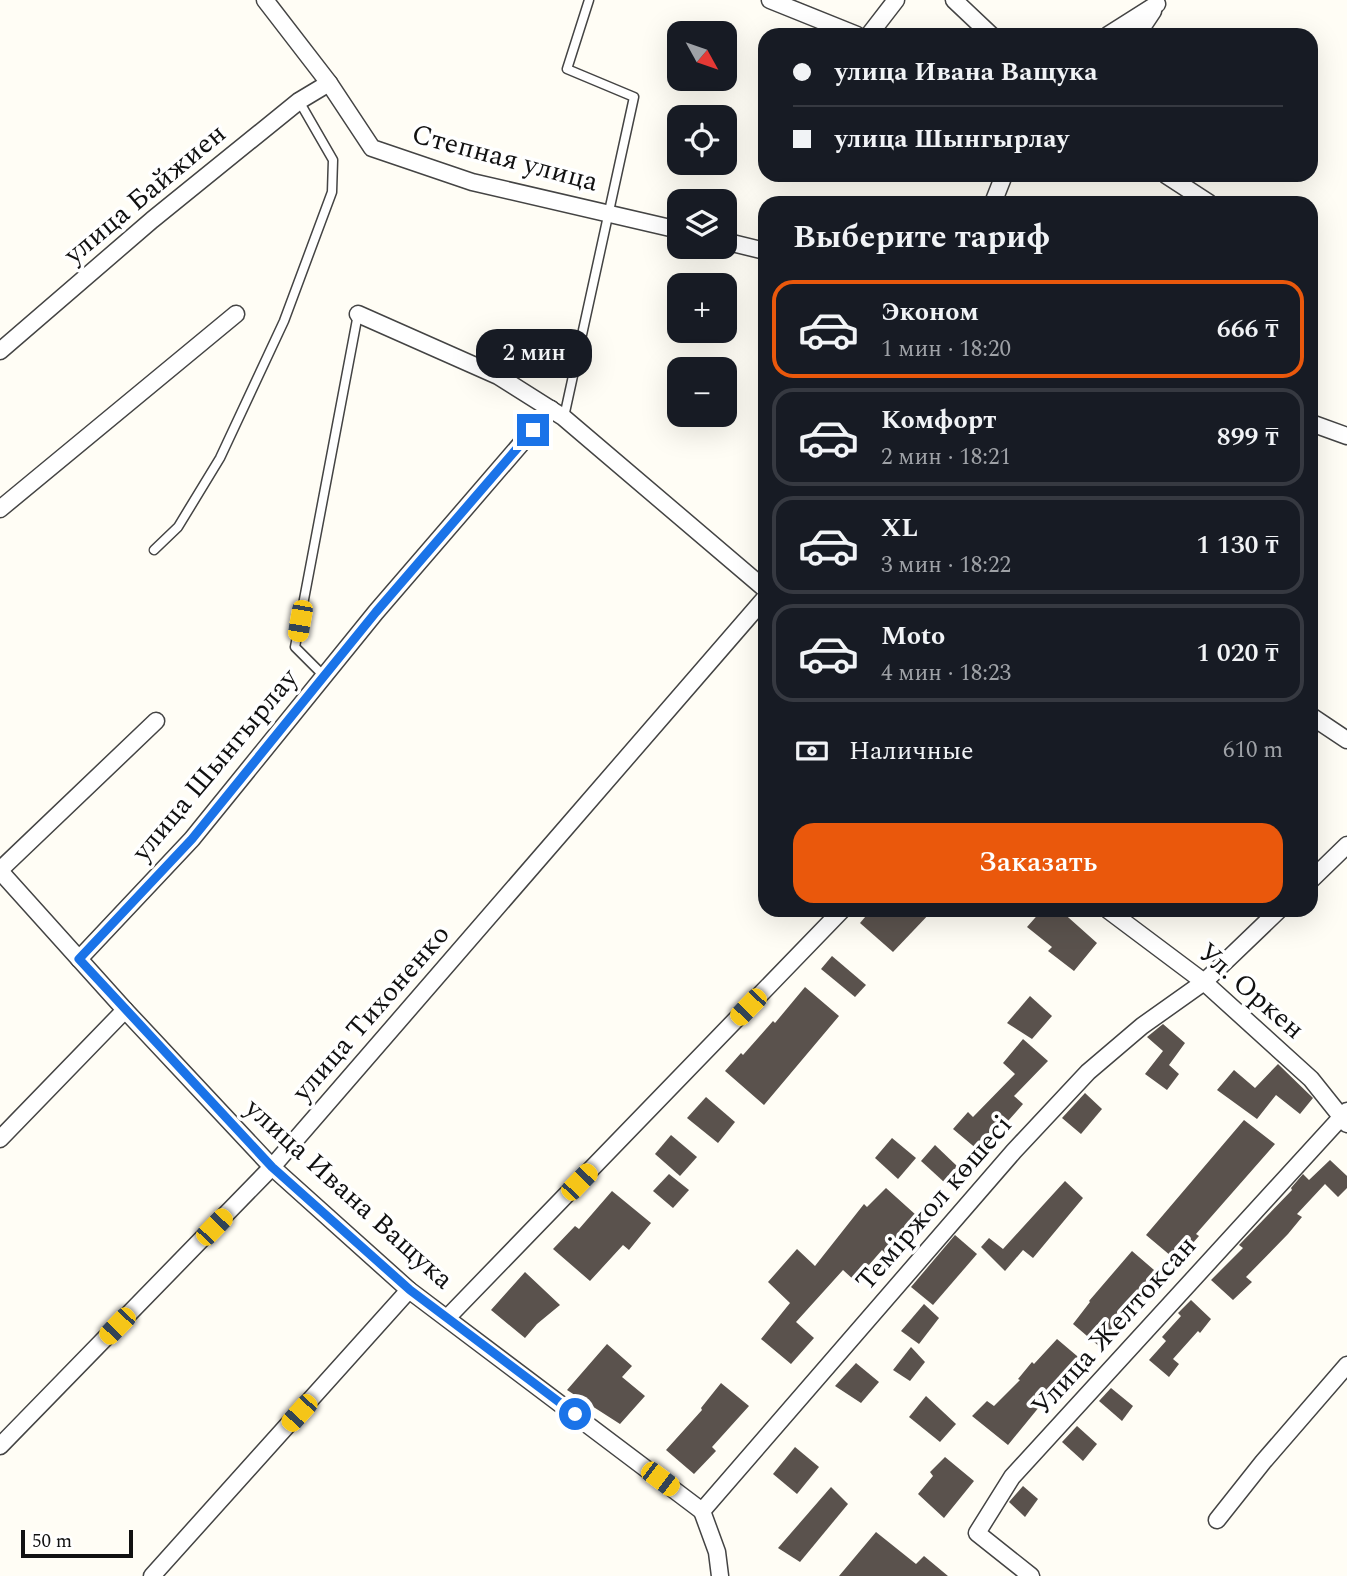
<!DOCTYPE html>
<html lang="ru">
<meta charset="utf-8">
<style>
body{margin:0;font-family:Spectral,serif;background:#20242c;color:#f1f3f6;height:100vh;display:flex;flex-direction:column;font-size:26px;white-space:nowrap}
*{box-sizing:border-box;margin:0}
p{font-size:23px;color:#9ea1a6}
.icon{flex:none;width:38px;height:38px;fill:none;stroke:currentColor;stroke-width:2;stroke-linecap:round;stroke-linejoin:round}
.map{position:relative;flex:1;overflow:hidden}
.drawer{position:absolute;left:758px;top:196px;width:560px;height:721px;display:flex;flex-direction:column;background:#171b24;border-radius:21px;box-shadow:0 7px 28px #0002}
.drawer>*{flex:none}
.guide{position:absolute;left:758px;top:28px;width:560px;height:154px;border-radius:21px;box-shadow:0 7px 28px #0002;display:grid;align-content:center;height:154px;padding:0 35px;background:#171b24}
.needle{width:46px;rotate:130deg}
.controls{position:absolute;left:667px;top:21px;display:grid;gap:14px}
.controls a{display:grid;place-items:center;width:70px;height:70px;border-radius:14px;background:#171b24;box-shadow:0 7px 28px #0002;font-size:35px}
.scale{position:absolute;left:21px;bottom:18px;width:112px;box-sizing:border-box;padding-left:7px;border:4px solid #111;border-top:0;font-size:19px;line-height:24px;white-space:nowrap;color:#111;-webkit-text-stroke:5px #fff;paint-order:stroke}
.end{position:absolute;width:32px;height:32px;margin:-16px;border:9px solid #1a73e8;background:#fff;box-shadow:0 0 0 4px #fff}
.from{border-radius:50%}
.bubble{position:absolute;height:49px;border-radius:21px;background:#171b24;box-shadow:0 7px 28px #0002;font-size:23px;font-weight:600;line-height:49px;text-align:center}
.car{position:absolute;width:21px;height:42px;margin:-21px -10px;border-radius:9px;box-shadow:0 0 5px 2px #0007;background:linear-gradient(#f5c518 24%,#345 0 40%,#f5c518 0 76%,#345 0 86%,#f5c518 0)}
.guide b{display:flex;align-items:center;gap:24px;height:66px;font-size:26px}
.guide b+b{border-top:2px solid #363941}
.guide i{width:18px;height:18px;background:#f1f3f6}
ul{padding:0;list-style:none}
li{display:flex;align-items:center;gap:21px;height:98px;margin:0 14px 10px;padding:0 21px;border:4px solid #363941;border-radius:21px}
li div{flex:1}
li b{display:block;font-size:26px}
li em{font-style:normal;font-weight:600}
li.on{border-color:#ea580c}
li>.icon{width:63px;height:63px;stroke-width:1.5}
h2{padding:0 35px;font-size:32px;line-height:84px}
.pay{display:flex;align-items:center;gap:18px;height:77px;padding:0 35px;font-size:26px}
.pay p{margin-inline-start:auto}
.action{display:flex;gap:14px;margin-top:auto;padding:14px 35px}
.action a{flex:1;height:80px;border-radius:21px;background:#ea580c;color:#fff;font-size:28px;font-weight:600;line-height:80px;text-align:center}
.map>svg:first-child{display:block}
.building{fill:#5a524d}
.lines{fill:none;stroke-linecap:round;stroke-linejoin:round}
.service-casing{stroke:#444;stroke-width:11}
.minor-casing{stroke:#444;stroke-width:19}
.service{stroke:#fff;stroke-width:8}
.minor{stroke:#fff;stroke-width:16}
.route{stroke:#1a73e8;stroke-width:9}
.labels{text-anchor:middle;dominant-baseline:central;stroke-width:7;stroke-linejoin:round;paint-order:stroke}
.street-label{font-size:28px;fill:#111;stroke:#fff}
</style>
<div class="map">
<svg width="1347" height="1576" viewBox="0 0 1347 1576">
<rect width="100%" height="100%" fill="#fffdf5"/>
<g class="building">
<path d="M871 910H933L893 952 860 923Z"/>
<path d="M1042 910H1060L1097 943 1074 971 1048 951 1052 947 1027 927Z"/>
<path d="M832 956 866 985 855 997 821 969Z"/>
<path d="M805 987 839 1016 764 1105 725 1071 741 1053 743 1055 773 1021 775 1023Z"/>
<path d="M1030 996 1052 1016 1032 1039 1007 1023Z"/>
<path d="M1163 1024 1185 1043 1169 1065 1179 1074 1167 1090 1145 1074 1163 1051 1147 1037Z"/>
<path d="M1023 1039 1048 1061 1014 1096 1023 1104 1008 1121 1005 1119 978 1150 953 1129 968 1112 973 1117 1015 1074 1003 1063Z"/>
<path d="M1278 1064 1313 1098 1300 1114 1276 1095 1257 1119 1217 1090 1234 1070 1255 1088Z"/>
<path d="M1085 1093 1102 1109 1081 1134 1062 1118Z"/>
<path d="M706 1097 735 1122 718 1143 687 1118Z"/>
<path d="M1244 1120 1275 1144 1196 1234 1199 1236 1177 1261 1146 1235Z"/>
<path d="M671 1135 697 1157 680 1176 655 1154Z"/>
<path d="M892 1138 916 1158 898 1179 875 1158Z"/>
<path d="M935 1145 958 1167 944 1182 921 1161Z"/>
<path d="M1330 1160 1347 1176V1188L1338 1197 1325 1184 1297 1214 1302 1217 1288 1234 1246 1277 1252 1282 1233 1300 1211 1280 1243 1248 1239 1245 1292 1190 1291 1188 1303 1174 1309 1180Z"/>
<path d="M669 1174 689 1190 673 1208 653 1191Z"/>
<path d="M1065 1181 1083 1198 1033 1258 1023 1250 1005 1271 981 1247 989 1238 1003 1249Z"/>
<path d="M886 1188 916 1215 900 1235 902 1237 886 1254 882 1250 855 1281 843 1270 796 1322 814 1338 791 1364 761 1339 790 1303 768 1282 797 1249 815 1266 864 1204 867 1207Z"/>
<path d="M612 1191 651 1223 629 1250 623 1245 590 1281 553 1249 575 1226 579 1229Z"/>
<path d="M955 1235 977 1254 933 1305 911 1287Z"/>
<path d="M1132 1251 1161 1276 1144 1296 1141 1294 1109 1332 1100 1347 1073 1324 1090 1302 1089 1301Z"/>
<path d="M525 1272 560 1305 537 1324 525 1338 491 1310Z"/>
<path d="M1191 1300 1211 1319 1200 1333 1198 1331 1173 1359 1179 1364 1169 1377 1149 1360 1166 1341 1162 1337 1181 1316 1178 1313Z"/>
<path d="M924 1304 939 1318 919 1344 901 1331Z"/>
<path d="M1057 1339 1090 1367 1076 1384 1069 1378 1044 1401 1008 1445 972 1416 987 1401 994 1406 1020 1380 1018 1379 1032 1362 1034 1364Z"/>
<path d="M607 1344 632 1366 622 1377 645 1396 620 1424 567 1390Z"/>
<path d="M911 1347 925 1362 910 1381 893 1370Z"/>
<path d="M856 1363 879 1382 861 1403 835 1386Z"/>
<path d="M721 1383 749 1406 712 1447 716 1451 694 1474 666 1450 702 1410 701 1408Z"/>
<path d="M1111 1388 1133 1406 1122 1421 1099 1401Z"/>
<path d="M926 1396 956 1424 940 1442 909 1417Z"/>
<path d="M1077 1426 1097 1444 1083 1461 1062 1442Z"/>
<path d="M795 1447 819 1467 797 1494 773 1474Z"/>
<path d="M945 1457 974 1481 944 1518 918 1494 933 1476 930 1472Z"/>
<path d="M1023 1486 1038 1499 1025 1517 1009 1502Z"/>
<path d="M831 1487 848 1504 800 1562 778 1548Z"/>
<path d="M876 1532 916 1564 924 1556 948 1576H839Z"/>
</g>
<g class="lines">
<defs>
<g id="service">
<path d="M564 417 634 97 567 69 589 0"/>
<path d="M154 550 178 527 220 458 284 321 332 192 333 160 299 101"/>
<path d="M324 676 295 647 358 314"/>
</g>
<g id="minor">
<path d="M265 0 329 83 372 148 472 182 679 230"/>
<path d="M770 0 857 35"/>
<path d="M954 0 991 35"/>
<path d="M869 35 896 0"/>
<path d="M1108 35 1157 4"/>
<path d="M1137 35 1153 11"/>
<path d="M1166 175 1209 203"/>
<path d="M993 203 1004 175"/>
<path d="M724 241 765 251"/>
<path d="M358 314 498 376 563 417 765 589"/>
<path d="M0 351 152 220 299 101 329 83"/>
<path d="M1311 423 1347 436"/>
<path d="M0 509 236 314"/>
<path d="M1311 716 1347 740"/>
<path d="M0 870 156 721"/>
<path d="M0 871 125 1010 272 1167 409 1290 702 1511"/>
<path d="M1311 880 1347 845"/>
<path d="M1108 910 1204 982 1311 1079 1347 1124"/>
<path d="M79 959 192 839 376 612 551 409"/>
<path d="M0 1139 125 1010"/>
<path d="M447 1318 842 910"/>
<path d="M0 1446 272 1167 765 598"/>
<path d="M702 1511 1014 1151 1088 1072 1142 1026 1204 982 1279 910"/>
<path d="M702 1511 717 1552 720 1576"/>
<path d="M1217 1520 1263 1462 1347 1365"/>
<path d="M152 1576 409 1290"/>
<path d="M1031 1576 977 1533 1012 1477 1347 1111"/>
</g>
</defs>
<use href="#service" class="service-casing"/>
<use href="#minor" class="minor-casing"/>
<use href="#service" class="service"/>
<use href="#minor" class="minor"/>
</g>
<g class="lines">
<path class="route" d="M533 430 376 612 192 839 79 959 272 1167 410 1290 575 1414"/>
</g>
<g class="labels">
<g class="street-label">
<text transform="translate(505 158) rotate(15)">Степная улица</text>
<text transform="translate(145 194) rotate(-40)">улица Байжиен</text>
<text transform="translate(215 765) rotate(-50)">улица Шынгырлау</text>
<text transform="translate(1251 991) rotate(41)">Ул. Оркен</text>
<text transform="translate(371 1013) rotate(-49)">улица Тихоненко</text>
<text transform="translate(349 1194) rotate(42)">улица Ивана Ващука</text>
<text transform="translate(934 1203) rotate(-49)">Теміржол көшесі</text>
<text transform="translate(1114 1326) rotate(-48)">Улица Желтоксан</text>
</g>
</g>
</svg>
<div class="controls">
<a><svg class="needle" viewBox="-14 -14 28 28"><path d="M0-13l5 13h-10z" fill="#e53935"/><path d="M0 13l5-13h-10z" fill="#9ea1a6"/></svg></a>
<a><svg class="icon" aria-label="locate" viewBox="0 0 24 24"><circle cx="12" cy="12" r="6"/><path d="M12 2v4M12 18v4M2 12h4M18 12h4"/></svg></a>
<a><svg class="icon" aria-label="layers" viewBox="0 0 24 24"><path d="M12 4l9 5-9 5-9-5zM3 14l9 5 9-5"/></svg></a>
<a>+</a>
<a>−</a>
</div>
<div class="scale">50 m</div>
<i class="end from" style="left:575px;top:1414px"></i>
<i class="end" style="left:533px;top:430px"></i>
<div class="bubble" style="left:476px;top:329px;width:116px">2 мин</div>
<i class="car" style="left:300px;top:621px;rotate:190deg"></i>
<i class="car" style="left:748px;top:1007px;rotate:224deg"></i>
<i class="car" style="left:579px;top:1182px;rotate:44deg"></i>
<i class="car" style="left:214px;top:1227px;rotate:44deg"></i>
<i class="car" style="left:117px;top:1326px;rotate:224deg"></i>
<i class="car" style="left:299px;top:1413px;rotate:222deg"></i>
<i class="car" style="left:660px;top:1479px;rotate:127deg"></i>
<div class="guide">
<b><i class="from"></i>улица Ивана Ващука</b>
<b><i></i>улица Шынгырлау</b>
</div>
<section class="drawer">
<h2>Выберите тариф</h2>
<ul>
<li class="on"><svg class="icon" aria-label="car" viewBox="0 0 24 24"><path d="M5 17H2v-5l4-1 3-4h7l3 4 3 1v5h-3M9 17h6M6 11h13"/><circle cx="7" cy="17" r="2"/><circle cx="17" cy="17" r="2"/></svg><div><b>Эконом</b><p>1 мин · 18:20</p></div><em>666 ₸</em></li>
<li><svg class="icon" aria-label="car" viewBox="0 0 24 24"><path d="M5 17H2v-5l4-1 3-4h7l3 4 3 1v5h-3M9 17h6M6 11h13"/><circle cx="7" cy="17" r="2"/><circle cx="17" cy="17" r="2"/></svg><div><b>Комфорт</b><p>2 мин · 18:21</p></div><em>899 ₸</em></li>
<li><svg class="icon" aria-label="car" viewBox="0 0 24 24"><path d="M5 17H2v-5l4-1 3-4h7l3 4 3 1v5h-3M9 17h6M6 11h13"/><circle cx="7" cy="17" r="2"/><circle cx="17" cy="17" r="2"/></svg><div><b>XL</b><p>3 мин · 18:22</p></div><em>1 130 ₸</em></li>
<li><svg class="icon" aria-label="car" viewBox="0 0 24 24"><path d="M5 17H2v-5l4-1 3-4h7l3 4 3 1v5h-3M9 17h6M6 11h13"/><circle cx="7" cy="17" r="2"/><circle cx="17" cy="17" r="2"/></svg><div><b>Moto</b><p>4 мин · 18:23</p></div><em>1 020 ₸</em></li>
</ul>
<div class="pay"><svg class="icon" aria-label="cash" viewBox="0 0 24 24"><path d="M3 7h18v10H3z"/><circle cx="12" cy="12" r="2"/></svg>Наличные<p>610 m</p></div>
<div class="action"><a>Заказать</a></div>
</section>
</div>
